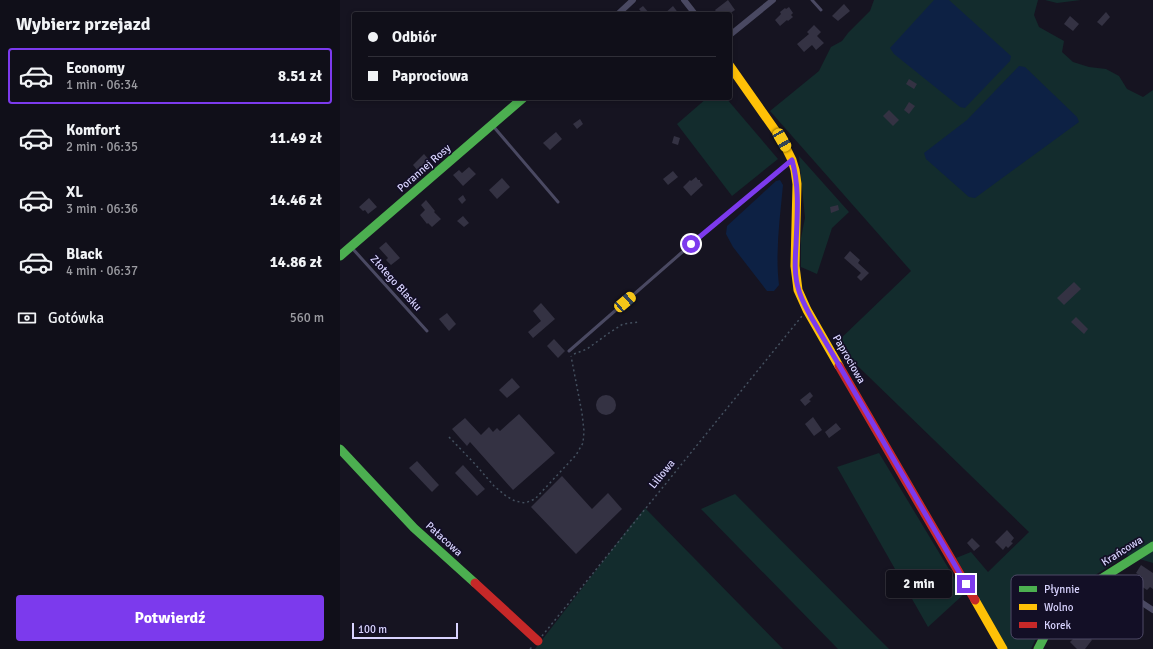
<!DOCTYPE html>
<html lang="pl">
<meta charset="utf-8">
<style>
body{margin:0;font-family:Signika,sans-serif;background:#1e1d26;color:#f1f3f6;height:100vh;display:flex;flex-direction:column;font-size:15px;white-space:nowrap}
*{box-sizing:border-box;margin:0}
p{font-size:13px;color:#9c9ca2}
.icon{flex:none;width:22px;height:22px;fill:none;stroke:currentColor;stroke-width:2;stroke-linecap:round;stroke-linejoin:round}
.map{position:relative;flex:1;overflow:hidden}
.panel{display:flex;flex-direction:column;background:#100f19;width:340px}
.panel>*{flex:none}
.top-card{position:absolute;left:12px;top:12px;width:380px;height:88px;border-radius:4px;box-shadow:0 2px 6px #0003,0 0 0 1px #302f38;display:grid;align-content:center;height:88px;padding:0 16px;background:#100f19}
.scale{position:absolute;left:12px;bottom:10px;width:106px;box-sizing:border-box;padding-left:4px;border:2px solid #d9d4ff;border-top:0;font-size:11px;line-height:14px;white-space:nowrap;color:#d9d4ff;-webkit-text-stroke:3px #130f26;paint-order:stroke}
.end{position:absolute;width:18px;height:18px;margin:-9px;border:5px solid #7c3aed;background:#fff;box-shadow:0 0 0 2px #fff}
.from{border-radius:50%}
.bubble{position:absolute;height:28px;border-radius:4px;background:#100f19;box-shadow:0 2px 6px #0003,0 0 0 1px #302f38;font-size:13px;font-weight:800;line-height:28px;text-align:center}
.car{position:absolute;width:12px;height:24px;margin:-12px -6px;border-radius:5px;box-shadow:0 0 3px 1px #0007;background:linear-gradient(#f5c518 24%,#345 0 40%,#f5c518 0 76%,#345 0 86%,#f5c518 0)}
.top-card b{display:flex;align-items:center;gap:14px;height:38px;font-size:15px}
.top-card b+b{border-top:1px solid #302f38}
.top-card i{width:10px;height:10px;background:#f1f3f6}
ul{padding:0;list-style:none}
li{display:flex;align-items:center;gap:12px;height:56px;margin:0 8px 6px;padding:0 8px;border:2px solid transparent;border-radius:4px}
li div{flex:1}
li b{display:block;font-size:15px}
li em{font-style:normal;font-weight:800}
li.on{border-color:#7c3aed}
li>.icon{width:36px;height:36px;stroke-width:1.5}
h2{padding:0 16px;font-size:18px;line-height:48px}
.pay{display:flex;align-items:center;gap:10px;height:44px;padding:0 16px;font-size:15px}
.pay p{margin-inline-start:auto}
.button{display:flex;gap:8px;margin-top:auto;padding:8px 16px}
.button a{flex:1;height:46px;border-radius:4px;background:#7c3aed;color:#fff;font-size:16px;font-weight:800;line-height:46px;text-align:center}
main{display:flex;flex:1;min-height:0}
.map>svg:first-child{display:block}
.green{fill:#132c2d}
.water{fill:#0d2144}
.building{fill:#343243}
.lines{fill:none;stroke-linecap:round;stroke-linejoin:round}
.path{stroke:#44505f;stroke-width:1.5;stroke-dasharray:2 3;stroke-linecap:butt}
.lane{stroke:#4a4962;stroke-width:3}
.street{stroke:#4a4962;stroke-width:6}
.fast{stroke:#4caf50;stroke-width:9}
.slow{stroke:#ffc107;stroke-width:9}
.jam{stroke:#c62828;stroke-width:9}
.route{stroke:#7c3aed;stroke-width:5}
.labels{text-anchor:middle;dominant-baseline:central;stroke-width:3.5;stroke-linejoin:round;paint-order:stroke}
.street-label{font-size:11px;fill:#d9d4ff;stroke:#130f26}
.key{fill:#130f26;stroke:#4e4a67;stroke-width:1}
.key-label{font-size:11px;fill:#d9d4ff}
</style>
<main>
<section class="panel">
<h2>Wybierz przejazd</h2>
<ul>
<li class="on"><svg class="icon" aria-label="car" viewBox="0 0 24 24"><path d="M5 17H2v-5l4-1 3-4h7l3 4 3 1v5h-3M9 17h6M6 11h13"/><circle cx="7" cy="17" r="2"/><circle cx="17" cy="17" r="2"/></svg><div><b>Economy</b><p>1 min · 06:34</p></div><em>8.51 zł</em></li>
<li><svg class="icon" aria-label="car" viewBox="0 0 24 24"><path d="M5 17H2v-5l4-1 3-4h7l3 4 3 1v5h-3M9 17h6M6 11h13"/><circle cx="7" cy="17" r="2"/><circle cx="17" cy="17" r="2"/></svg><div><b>Komfort</b><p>2 min · 06:35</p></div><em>11.49 zł</em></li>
<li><svg class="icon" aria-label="car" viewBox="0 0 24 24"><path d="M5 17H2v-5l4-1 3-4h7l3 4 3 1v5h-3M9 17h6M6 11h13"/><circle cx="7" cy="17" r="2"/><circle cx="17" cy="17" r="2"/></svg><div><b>XL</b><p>3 min · 06:36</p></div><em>14.46 zł</em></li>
<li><svg class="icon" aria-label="car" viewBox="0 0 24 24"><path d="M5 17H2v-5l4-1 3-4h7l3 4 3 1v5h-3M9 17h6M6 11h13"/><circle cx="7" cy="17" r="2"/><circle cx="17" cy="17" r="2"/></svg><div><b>Black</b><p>4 min · 06:37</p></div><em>14.86 zł</em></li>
</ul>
<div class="pay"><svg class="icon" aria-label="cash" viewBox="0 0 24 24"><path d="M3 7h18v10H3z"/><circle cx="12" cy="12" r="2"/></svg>Gotówka<p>560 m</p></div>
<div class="button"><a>Potwierdź</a></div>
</section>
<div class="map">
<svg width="813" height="649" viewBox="0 0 813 649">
<rect width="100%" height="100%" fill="#161421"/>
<g class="green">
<path d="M534 0H698L694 15 699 27 724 41 722 52 733 62 749 67 766 69 779 76 787 89 803 97 813 90V563L786 555 737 587 712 605 691 649H668L616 558 631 552 648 572 689 532 495 344 571 271 430 111 479 71 491 47 502 41 508 33 530 11Z"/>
<path d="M705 0H755H741L717 3Z"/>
<path d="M367 98H386L438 159 392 196 337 124Z"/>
<path d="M459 156 509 212 492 228 477 274 461 267V238L465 218Z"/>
<path d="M539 453 624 594 588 627 497 467Z"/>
<path d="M395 494 549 649H498L361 509Z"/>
<path d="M305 508 443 649H195L291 525Z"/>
</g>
<g class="water">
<path d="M594 0H609L671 56 670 61 625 108 620 107 554 54 550 48Z"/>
<path d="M679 66 685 67 737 117 739 122 635 198 629 197 586 159 584 153 627 120Z"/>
<path d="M440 180 443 185C440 218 435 251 439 285L434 291H427L393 247 386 234 387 226 436 181Z"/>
</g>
<g class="building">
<path d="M388 0 395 10 389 14H378L375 10Z"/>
<path d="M504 4 510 11 498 21 492 16Z"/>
<path d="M303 6 310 14H303L299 9Z"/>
<path d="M333 6 339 14H324Z"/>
<path d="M449 7 453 13 451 15 453 17 448 21 447 20 440 26 435 20 441 14 440 12 445 8 446 9Z"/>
<path d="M766 12 770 17 762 26 757 22Z"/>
<path d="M730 16 739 24 733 31 724 24Z"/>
<path d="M474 25 481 32 477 36 484 43 476 50 472 45 464 52 457 44 469 34 467 32Z"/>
<path d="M569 79 577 84 574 89 566 84Z"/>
<path d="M569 102 575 106 569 114 564 110Z"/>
<path d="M549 110 559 120 553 126 543 116Z"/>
<path d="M240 119 243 124 237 129 233 124Z"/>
<path d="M216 132 222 139 210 150 203 143Z"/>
<path d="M334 136 340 138 338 145 332 143Z"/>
<path d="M84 154 90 161 78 171 73 165Z"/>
<path d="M129 167 136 174 123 186 113 175 119 170 122 173Z"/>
<path d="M333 171 338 177 328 185 323 179Z"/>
<path d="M356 177 358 180H360V182L363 185 351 196 343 187 350 180 351 181Z"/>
<path d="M162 178 170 187 157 199 149 190Z"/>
<path d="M123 195 126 200 122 204 118 199Z"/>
<path d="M29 198 37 207 28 214 25 210 23 211 19 207Z"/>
<path d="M86 200 95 211 94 212 101 219 92 227 88 223 87 224 80 215 85 210 81 205Z"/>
<path d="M498 205 499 210 491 213 490 207Z"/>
<path d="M123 216 129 223 124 227 117 221Z"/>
<path d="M46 242 60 258 51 265 46 260 48 258 39 248Z"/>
<path d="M510 251 520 260 518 263 529 273 521 281 517 277 521 273 504 258Z"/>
<path d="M734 282 741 289 724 305 717 298Z"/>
<path d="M201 303 215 319 193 338 188 332 201 321 193 311Z"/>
<path d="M107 313 116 324 109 331 99 319Z"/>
<path d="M736 317 748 329 744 334 731 322Z"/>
<path d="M214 339 225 351 218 358 207 346Z"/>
<path d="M172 378 180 387 167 398 159 390Z"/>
<path d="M470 392 473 396 469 400 471 401 465 406 460 400Z"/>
<circle cx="266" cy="405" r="10"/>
<path d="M179 414 215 453 173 490 130 442 127 446 112 429 125 418 141 435 149 427 153 432 157 428 160 431Z"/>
<path d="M473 417 482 430 474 436 465 424Z"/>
<path d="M496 423 501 429 489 438 485 432Z"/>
<path d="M77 461 99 485 92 492 69 468Z"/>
<path d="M123 465 145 489 137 496 115 473Z"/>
<path d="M222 476 252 509 268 493 282 509 236 554 191 507Z"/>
<path d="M667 530 674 538 671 542 673 543 668 548 666 546 663 550 655 542Z"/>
<path d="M632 538 640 546 634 551 627 543Z"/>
<path d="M801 565 813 573V589L810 587 807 590 798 584 802 577 796 573Z"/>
<path d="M741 627 748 634 747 635 752 640 745 649H737L730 642 738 634 736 633Z"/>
</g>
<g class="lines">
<g class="path">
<path d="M234 354 247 349 269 333 283 324 299 322"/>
<path d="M109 437 135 464 154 486 166 496 175 501 185 503 195 499 236 455 243 443 244 431 242 413 231 356"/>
<path d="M202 636 462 316"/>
<path d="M190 649 193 646"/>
</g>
<g class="lane">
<path d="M472 0 481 10"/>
<path d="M153 126 218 202"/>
<path d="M12 248 87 331"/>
<path d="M229 351 340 254 451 161"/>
</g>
<g class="street">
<path d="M344 0 355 14"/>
<path d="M278 14 293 0"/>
<path d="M390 35 433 0"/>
<path d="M763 577 813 610"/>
</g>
<g class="fast">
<path d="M0 256 183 98"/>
<path d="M0 449 74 528 135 583"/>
<path d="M698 649 717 612 729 599 813 546"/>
</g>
<g class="slow">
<path d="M390 66 442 140 452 160 455 170 457 184 455 266 458 290 467 310 499 366"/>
<path d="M635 600 663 649"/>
</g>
<g class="jam">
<path d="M499 366 635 600"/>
<path d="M135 583 198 641"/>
</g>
</g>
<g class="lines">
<path class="route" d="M351 244 452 160C460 188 457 217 456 245 455 260 454 276 459 291 463 304 471 317 478 329L626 584"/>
</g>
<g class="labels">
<g class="street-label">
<text transform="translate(84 168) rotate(-41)">Porannej Rosy</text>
<text transform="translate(56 283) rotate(48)">Złotego Blasku</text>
<text transform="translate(509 359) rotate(60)">Paprociowa</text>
<text transform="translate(322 474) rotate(-51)">Liliowa</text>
<text transform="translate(104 539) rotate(42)">Pałacowa</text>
<text transform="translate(782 551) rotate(-32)">Krańcowa</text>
</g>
</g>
<rect x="671" y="575" width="132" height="64" rx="6" class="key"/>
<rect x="679" y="586" width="18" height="6" fill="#4caf50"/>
<rect x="679" y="604" width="18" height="6" fill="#ffc107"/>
<rect x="679" y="622" width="18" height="6" fill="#c62828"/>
<g class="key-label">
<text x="704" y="593">Płynnie</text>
<text x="704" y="611">Wolno</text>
<text x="704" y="629">Korek</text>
</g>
</svg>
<div class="scale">100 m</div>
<i class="end from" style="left:351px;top:244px"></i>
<i class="end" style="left:626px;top:584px"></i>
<div class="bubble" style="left:546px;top:570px;width:66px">2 min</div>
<i class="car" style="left:442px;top:140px;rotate:150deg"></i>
<i class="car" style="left:285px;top:302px;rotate:49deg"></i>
<div class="top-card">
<b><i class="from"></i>Odbiór</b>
<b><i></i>Paprociowa</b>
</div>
</div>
</main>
